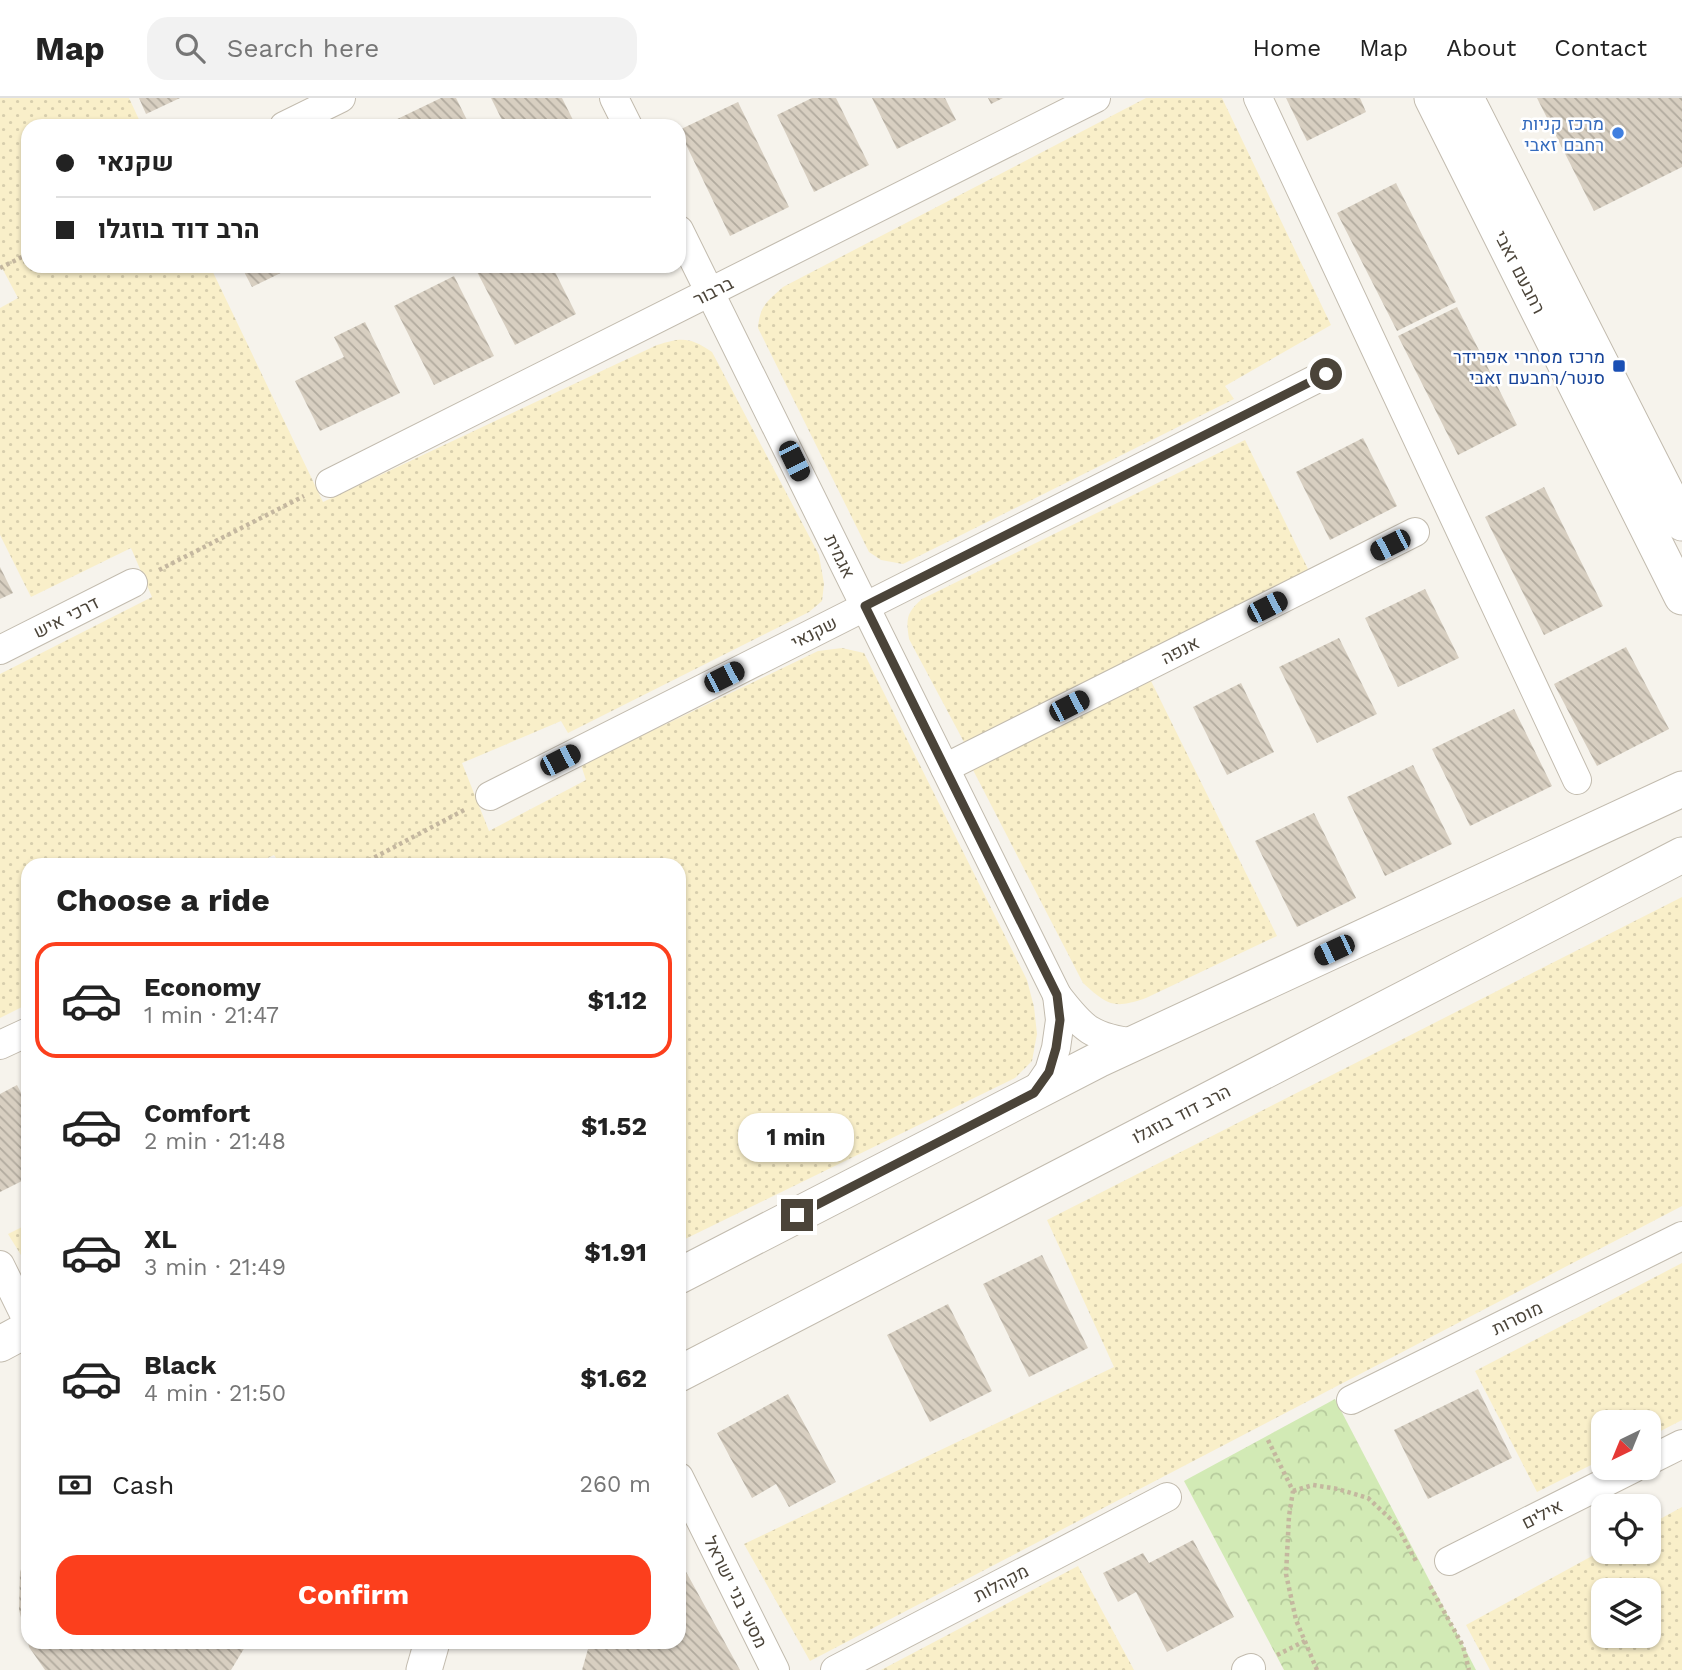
<!DOCTYPE html>
<meta charset="utf-8">
<style>
body{margin:0;font-family:"Work Sans",Heebo,sans-serif;background:#f2f2f2;color:#222;height:100vh;display:flex;flex-direction:column;font-size:26px;white-space:nowrap}
*{box-sizing:border-box;margin:0}
p{font-size:23px;color:#767676}
.icon{flex:none;width:38px;height:38px;fill:none;stroke:currentColor;stroke-width:2;stroke-linecap:round;stroke-linejoin:round}
.map{position:relative;flex:1;overflow:hidden}
.drawer{position:absolute;left:21px;top:760px;width:665px;height:791px;display:flex;flex-direction:column;background:#fff;border-radius:21px;box-shadow:0 2px 5px #0004}
.drawer>*{flex:none}
.banner{position:absolute;left:21px;top:21px;width:665px;height:154px;border-radius:21px;box-shadow:0 2px 5px #0004;display:grid;align-content:center;height:154px;padding:0 35px;background:#fff}
.needle{width:46px;rotate:223deg}
.tools{position:absolute;left:1591px;top:1312px;display:grid;gap:14px}
.tools a{display:grid;place-items:center;width:70px;height:70px;border-radius:14px;background:#fff;box-shadow:0 2px 5px #0004;font-size:35px}
.end{position:absolute;width:32px;height:32px;margin:-16px;border:9px solid #4b4439;background:#fff;box-shadow:0 0 0 4px #fff}
.from{border-radius:50%}
.bubble{position:absolute;height:49px;border-radius:21px;background:#fff;box-shadow:0 2px 5px #0004;font-size:23px;font-weight:700;line-height:49px;text-align:center}
.car{position:absolute;width:21px;height:42px;margin:-21px -10px;border-radius:9px;box-shadow:0 0 5px 2px #0007;background:linear-gradient(#222 24%,#8ab4d8 0 40%,#222 0 76%,#8ab4d8 0 86%,#222 0)}
.banner b{display:flex;align-items:center;gap:24px;height:66px;font-size:26px}
.banner b+b{border-top:2px solid #e0e0e0}
.banner i{width:18px;height:18px;background:#222}
ul{padding:0;list-style:none}
li{display:flex;align-items:center;gap:21px;height:116px;margin:0 14px 10px;padding:0 21px;border:4px solid transparent;border-radius:21px}
li div{flex:1}
li b{display:block;font-size:26px}
li em{font-style:normal;font-weight:700}
li.on{border-color:#fc3f1d}
li>.icon{width:63px;height:63px;stroke-width:1.5}
h2{padding:0 35px;font-size:32px;line-height:84px}
.pay{display:flex;align-items:center;gap:18px;height:77px;padding:0 35px;font-size:26px}
.pay p{margin-inline-start:auto}
.button{display:flex;gap:14px;margin-top:auto;padding:14px 35px}
.button a{flex:1;height:80px;border-radius:21px;background:#fc3f1d;color:#fff;font-size:28px;font-weight:700;line-height:80px;text-align:center}
header{display:flex;align-items:center;gap:42px;box-sizing:border-box;height:98px;padding:0 35px;background:#fff;border-bottom:2px solid #e0e0e0}
header strong{font-size:33px}
nav{display:flex;gap:38px;margin-inline-start:auto;font-size:24px}
.search{width:490px;height:63px;background:#f2f2f2;display:flex;align-items:center;gap:18px;box-sizing:border-box;padding:0 24px;border-radius:21px;color:#767676;font-size:26px}
.map>svg:first-child{display:block}
.forest{fill:url(#forest-crowns)}
.sand{fill:url(#sand-dots);fill-rule:evenodd}
.building{fill:url(#building-back-hatch)}
.lines{fill:none;stroke-linecap:round;stroke-linejoin:round}
.minor-casing{stroke:#c2bbae;stroke-width:30}
.tertiary-casing{stroke:#c2bbae;stroke-width:37}
.path{stroke:#c4b79f;stroke-width:4.5;stroke-dasharray:3.5 3.5;stroke-linecap:butt}
.minor{stroke:#fff;stroke-width:28}
.tertiary{stroke:#fff;stroke-width:35}
.route{stroke:#4b4439;stroke-width:9}
.shop-dot{fill:#3f7fe0;stroke:#fff;stroke-width:2.5}
.transit-dot{fill:#1a4fb4;stroke:#fff;stroke-width:2.5}
.labels{text-anchor:middle;dominant-baseline:central;stroke-width:5;stroke-linejoin:round;paint-order:stroke}
.shop-label{font-size:18px;fill:#366cbe;stroke:#fff;text-anchor:end}
.street-label{font-size:18px;fill:#4b4439;stroke:#fff}
.transit-label{font-size:18px;fill:#164399;stroke:#fff;text-anchor:end}
</style>
<header>
<strong>Map</strong>
<div class="search"><svg class="icon" aria-label="search" viewBox="0 0 24 24"><circle cx="10" cy="10" r="6"/><path d="M15 15l6 6"/></svg>Search here</div>
<nav><a>Home</a><a>Map</a><a>About</a><a>Contact</a></nav>
</header>
<div class="map">
<svg width="1682" height="1572" viewBox="0 0 1682 1572">
<defs>
<pattern id="forest-crowns" width="20" height="18" patternUnits="userSpaceOnUse" patternTransform="scale(1.75)"><rect width="20" height="18" fill="#d2eab5"/><path d="M2 6a3 3 0 1 1 6 0M12 15a3 3 0 1 1 6 0" fill="none" stroke="#b6ca9c"/></pattern>
<pattern id="sand-dots" width="8" height="8" patternUnits="userSpaceOnUse" patternTransform="scale(1.75)"><rect width="8" height="8" fill="#f9efc9"/><path d="M2 2h.1M6 6h.1" fill="none" stroke="#d7cead" stroke-width="1.8" stroke-linecap="round"/></pattern>
<pattern id="building-back-hatch" width="6" height="6" patternUnits="userSpaceOnUse" patternTransform="scale(1.75)"><rect width="6" height="6" fill="#d8cfc1"/><path d="M-1 5l2 2M0 0l6 6M5-1l2 2" fill="none" stroke="#b1aa9e"/></pattern>
</defs>
<rect width="100%" height="100%" fill="#f6f3ec"/>
<path class="forest" d="M1335 1301 1476 1572H1284L1184 1383Z"/>
<g class="sand">
<path d="M0 0H129L142 28H28V168H210L323 404 657 247C682 239 690 239 712 254L819 457 824 486 822 503 809 514 568 635 561 623 462 665 489 733 586 682 581 667 818 553 842 550 864 555 1027 882 1034 909 1037 936 1032 963 1015 980 679 1144V766H280L274 757 255 766H28V906L0 920V576L152 499 131 450 31 499 0 437V210L18 200 0 166Z"/>
<path d="M1146 0H1222L1331 227 1225 288 1234 301 903 466 881 462 869 454 758 230C760 207 767 204 783 189Z"/>
<path d="M1245 342 1309 473 965 646 909 541C906 521 906 515 922 501Z"/>
<path d="M1151 583 1277 838 1146 900C1114 911 1108 908 1083 885L972 670Z"/>
<path d="M1682 799V1108L810 1563 744 1446 1114 1269 1047 1122Z"/>
<path d="M28 1126V1166L24 1162 8 1136Z"/>
<path d="M1682 1165V1322L1649 1339 1648 1325H1603V1361L1537 1394 1475 1273Z"/>
<path d="M1682 1409V1572H1490L1466 1527 1603 1452V1454H1648L1649 1427ZM1603 1493H1648V1538H1603Z"/>
<path d="M1078 1468 1134 1572H881Z"/>
</g>
<g class="building">
<path d="M139 0H180L146 16Z"/>
<path d="M441 0H456L470 28H390L389 25Z"/>
<path d="M491 0H562L576 28H505Z"/>
<path d="M812 0H836L869 67 814 94 777 17Z"/>
<path d="M872 0H945L956 22 897 51Z"/>
<path d="M988 0H1003L991 6Z"/>
<path d="M1286 0H1360L1366 14 1307 43Z"/>
<path d="M1537 0H1682V69L1594 113Z"/>
<path d="M738 4 789 109 730 138 679 32Z"/>
<path d="M1396 85 1456 204 1397 233 1337 115Z"/>
<path d="M241 168H295L252 189Z"/>
<path d="M474 168H552L576 216 515 247Z"/>
<path d="M454 178 494 258 434 287 394 208Z"/>
<path d="M1457 209 1517 327 1458 357 1398 238Z"/>
<path d="M365 224 400 295 320 333 295 283 344 259 334 239Z"/>
<path d="M1363 340 1397 408 1330 442 1296 374Z"/>
<path d="M1544 389 1603 508 1544 537 1485 419Z"/>
<path d="M0 469 13 495 0 501Z"/>
<path d="M1425 491 1459 560 1398 589 1365 520Z"/>
<path d="M1339 540 1377 616 1317 645 1279 569Z"/>
<path d="M1626 549 1669 631 1597 668 1554 586Z"/>
<path d="M1241 585 1274 654 1227 677 1193 609Z"/>
<path d="M1514 611 1552 688 1470 728 1432 651Z"/>
<path d="M1413 667 1452 746 1385 778 1347 699Z"/>
<path d="M1314 715 1356 800 1297 829 1255 743Z"/>
<path d="M17 987 28 1009V1080L0 1094V996Z"/>
<path d="M1042 1157 1088 1250 1029 1279 983 1186Z"/>
<path d="M948 1206 992 1293 930 1324 887 1237Z"/>
<path d="M1478 1291 1512 1360 1428 1401 1394 1332Z"/>
<path d="M788 1296 836 1384 789 1409 776 1386 752 1400 717 1335Z"/>
<path d="M1193 1442 1234 1519 1167 1554 1136 1494 1118 1504 1103 1475 1143 1455 1149 1465Z"/>
<path d="M28 1453V1542H27L19 1512 20 1474Z"/>
<path d="M679 1461 740 1572H582L590 1544H679Z"/>
<path d="M28 1544H248L231 1572H45L29 1549Z"/>
</g>
<g class="lines">
<defs>
<g id="minor">
<path d="M614 0 628 28"/>
<path d="M1258 0 1577 682"/>
<path d="M284 28 341 0"/>
<path d="M679 132 1057 897C1083 931 1092 940 1136 945"/>
<path d="M330 385 1096 0"/>
<path d="M0 552 133 485"/>
<path d="M945 670 1415 434"/>
<path d="M490 698 1326 276"/>
<path d="M0 947 28 934"/>
<path d="M1034 995 1049 973 1056 950 1060 922 1057 897"/>
<path d="M0 1167 28 1224"/>
<path d="M1351 1302 1682 1138"/>
<path d="M1648 1363 1682 1346"/>
<path d="M679 1379 775 1572"/>
<path d="M1449 1463 1634 1370"/>
<path d="M835 1572 1167 1399"/>
<path d="M1246 1572 1251 1570"/>
</g>
<g id="tertiary">
<path d="M1432 0 1682 499"/>
<path d="M1466 0 1682 425"/>
<path d="M679 1178 1098 962 1682 691"/>
<path d="M0 1246 28 1231"/>
<path d="M679 1276 1682 757"/>
<path d="M424 1572 432 1544"/>
</g>
</defs>
<use href="#minor" class="minor-casing"/>
<use href="#tertiary" class="tertiary-casing"/>
<g class="path">
<path d="M0 170 28 156"/>
<path d="M159 472 304 398"/>
<path d="M362 766 466 711"/>
<path d="M1268 1342 1293 1393 1289 1418 1286 1476 1296 1522 1317 1572"/>
<path d="M1293 1393 1313 1387 1338 1391 1368 1400 1396 1426 1417 1465"/>
<path d="M1430 1488 1463 1548 1469 1572"/>
<path d="M1277 1557 1305 1543"/>
</g>
<use href="#minor" class="minor"/>
<use href="#tertiary" class="tertiary"/>
</g>
<g class="lines">
<path class="route" d="M797 1117 1034 995 1049 974 1056 950 1060 922 1057 897 865 508 1326 276"/>
</g>
<circle class="shop-dot" cx="1618" cy="35" r="7"/>
<rect class="transit-dot" x="1612" y="261" width="14" height="14" rx="3.5"/>
<g class="labels">
<g class="shop-label">
<text x="1604" y="25">מרכז קניות<tspan x="1604" dy="21">רחבם זאבי</tspan></text>
</g>
<g class="street-label">
<text transform="translate(1520 174) rotate(63)">רחבעם זאבי</text>
<text transform="translate(713 193) rotate(-27)">ברבור</text>
<text transform="translate(840 458) rotate(64)">אגמית</text>
<text transform="translate(66 519) rotate(-27)">דרכי איש</text>
<text transform="translate(814 534) rotate(-27)">שקנאי</text>
<text transform="translate(1180 552) rotate(-27)">אנפה</text>
<text transform="translate(1181 1016) rotate(-27)">הרב דוד בוזגלו</text>
<text transform="translate(1517 1220) rotate(-26)">מוסרות</text>
<text transform="translate(1542 1416) rotate(-27)">אילים</text>
<text transform="translate(1001 1485) rotate(-28)">מקהלות</text>
<text transform="translate(736 1494) rotate(64)">מסעי בני ישראל</text>
</g>
<g class="transit-label">
<text x="1605" y="258">מרכז מסחרי אפרידר<tspan x="1605" dy="21">סנטר/רחבעם זאבי</tspan></text>
</g>
</g>
</svg>
<div class="tools">
<a><svg class="needle" viewBox="-14 -14 28 28"><path d="M0-13l5 13h-10z" fill="#e53935"/><path d="M0 13l5-13h-10z" fill="#767676"/></svg></a>
<a><svg class="icon" aria-label="locate" viewBox="0 0 24 24"><circle cx="12" cy="12" r="6"/><path d="M12 2v4M12 18v4M2 12h4M18 12h4"/></svg></a>
<a><svg class="icon" aria-label="layers" viewBox="0 0 24 24"><path d="M12 4l9 5-9 5-9-5zM3 14l9 5 9-5"/></svg></a>
</div>
<i class="end from" style="left:1326px;top:276px"></i>
<i class="end" style="left:797px;top:1117px"></i>
<div class="bubble" style="left:738px;top:1015px;width:116px">1 min</div>
<i class="car" style="left:794px;top:363px;rotate:154deg"></i>
<i class="car" style="left:1390px;top:447px;rotate:243deg"></i>
<i class="car" style="left:1267px;top:509px;rotate:63deg"></i>
<i class="car" style="left:724px;top:579px;rotate:63deg"></i>
<i class="car" style="left:1069px;top:608px;rotate:63deg"></i>
<i class="car" style="left:560px;top:662px;rotate:63deg"></i>
<i class="car" style="left:1334px;top:852px;rotate:245deg"></i>
<div class="banner">
<b><i class="from"></i>שקנאי</b>
<b><i></i>הרב דוד בוזגלו</b>
</div>
<section class="drawer">
<h2>Choose a ride</h2>
<ul>
<li class="on"><svg class="icon" aria-label="car" viewBox="0 0 24 24"><path d="M5 17H2v-5l4-1 3-4h7l3 4 3 1v5h-3M9 17h6M6 11h13"/><circle cx="7" cy="17" r="2"/><circle cx="17" cy="17" r="2"/></svg><div><b>Economy</b><p>1 min · 21:47</p></div><em>$1.12</em></li>
<li><svg class="icon" aria-label="car" viewBox="0 0 24 24"><path d="M5 17H2v-5l4-1 3-4h7l3 4 3 1v5h-3M9 17h6M6 11h13"/><circle cx="7" cy="17" r="2"/><circle cx="17" cy="17" r="2"/></svg><div><b>Comfort</b><p>2 min · 21:48</p></div><em>$1.52</em></li>
<li><svg class="icon" aria-label="car" viewBox="0 0 24 24"><path d="M5 17H2v-5l4-1 3-4h7l3 4 3 1v5h-3M9 17h6M6 11h13"/><circle cx="7" cy="17" r="2"/><circle cx="17" cy="17" r="2"/></svg><div><b>XL</b><p>3 min · 21:49</p></div><em>$1.91</em></li>
<li><svg class="icon" aria-label="car" viewBox="0 0 24 24"><path d="M5 17H2v-5l4-1 3-4h7l3 4 3 1v5h-3M9 17h6M6 11h13"/><circle cx="7" cy="17" r="2"/><circle cx="17" cy="17" r="2"/></svg><div><b>Black</b><p>4 min · 21:50</p></div><em>$1.62</em></li>
</ul>
<div class="pay"><svg class="icon" aria-label="cash" viewBox="0 0 24 24"><path d="M3 7h18v10H3z"/><circle cx="12" cy="12" r="2"/></svg>Cash<p>260 m</p></div>
<div class="button"><a>Confirm</a></div>
</section>
</div>
